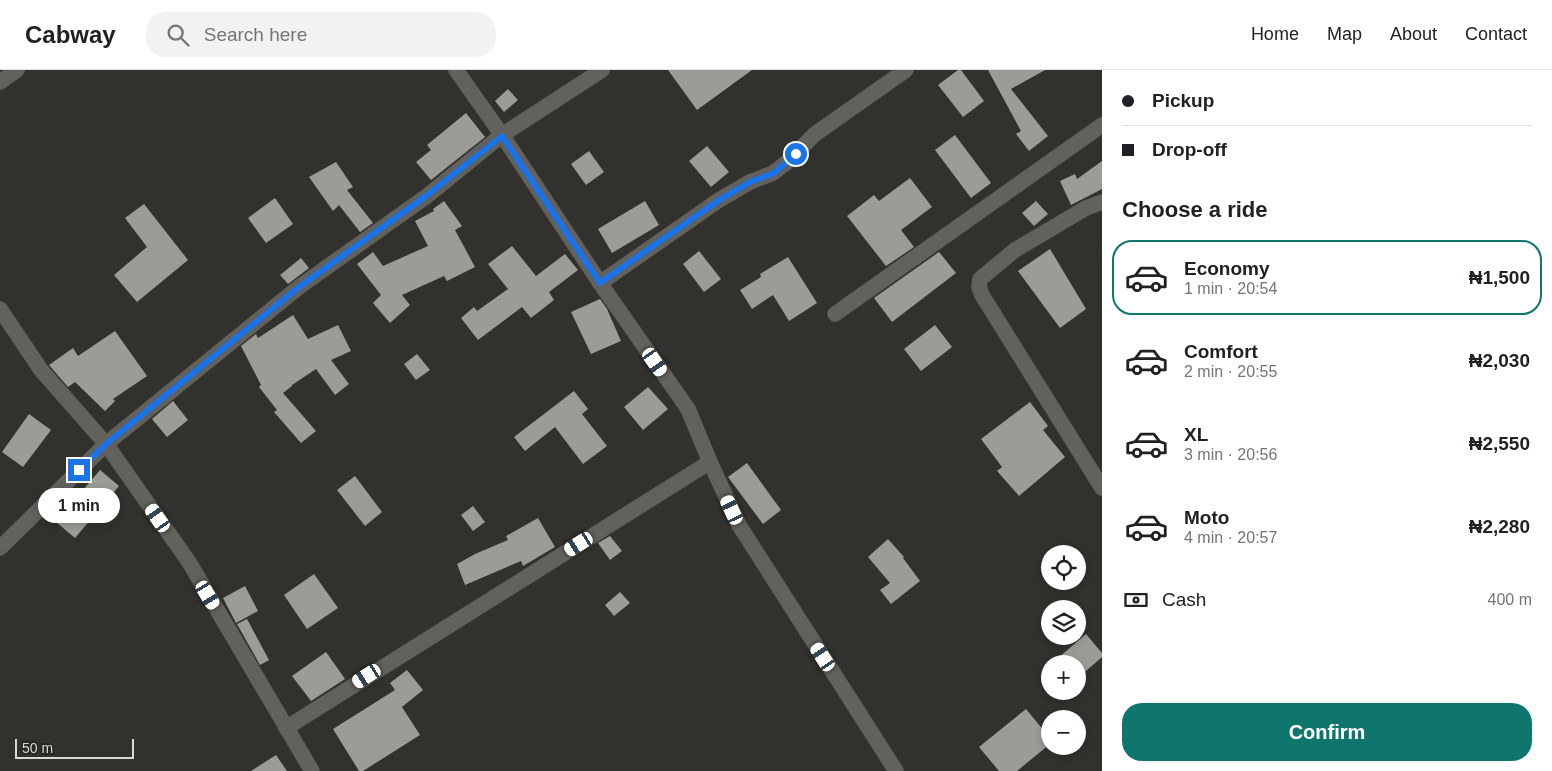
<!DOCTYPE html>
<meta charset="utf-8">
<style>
body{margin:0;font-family:Helvetica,sans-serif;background:#f2f2f2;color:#202124;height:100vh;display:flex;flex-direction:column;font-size:19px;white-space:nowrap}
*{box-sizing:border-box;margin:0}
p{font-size:16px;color:#757577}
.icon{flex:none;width:28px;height:28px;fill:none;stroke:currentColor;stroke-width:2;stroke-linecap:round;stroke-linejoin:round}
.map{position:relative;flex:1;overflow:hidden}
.drawer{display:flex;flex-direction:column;background:#fff;width:450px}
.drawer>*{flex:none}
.hud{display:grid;align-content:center;height:110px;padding:0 20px;background:#fff}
.tools{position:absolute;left:1041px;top:475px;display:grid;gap:10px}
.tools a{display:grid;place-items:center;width:45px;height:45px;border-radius:50%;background:#fff;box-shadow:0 2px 8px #0003;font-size:25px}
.scale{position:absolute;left:15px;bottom:12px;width:119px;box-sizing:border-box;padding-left:5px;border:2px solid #d8d8d5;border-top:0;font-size:14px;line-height:18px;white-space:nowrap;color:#d8d8d5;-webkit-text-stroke:4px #282723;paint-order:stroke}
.end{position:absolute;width:22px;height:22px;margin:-11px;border:6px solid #1a73e8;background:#fff;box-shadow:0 0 0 2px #fff}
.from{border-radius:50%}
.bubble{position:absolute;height:35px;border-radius:18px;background:#fff;box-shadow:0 2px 8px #0003;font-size:16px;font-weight:600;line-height:35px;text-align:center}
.car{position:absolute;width:15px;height:30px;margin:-15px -8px;border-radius:6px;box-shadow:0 0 4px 1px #0007;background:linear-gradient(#fff 24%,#345 0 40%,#fff 0 76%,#345 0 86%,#fff 0)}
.hud b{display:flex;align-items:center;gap:18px;height:48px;font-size:19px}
.hud b+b{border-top:1px solid #e0e0e0}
.hud i{width:12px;height:12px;background:#202124}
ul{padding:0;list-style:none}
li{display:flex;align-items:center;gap:15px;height:75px;margin:0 10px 8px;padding:0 10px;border:2px solid transparent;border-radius:20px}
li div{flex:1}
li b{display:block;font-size:19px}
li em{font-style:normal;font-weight:600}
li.selected{border-color:#0f766e}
li>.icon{width:45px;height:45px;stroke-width:1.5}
h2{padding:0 20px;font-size:22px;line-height:60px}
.pay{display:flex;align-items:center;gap:12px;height:55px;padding:0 20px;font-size:19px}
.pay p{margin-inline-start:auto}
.action{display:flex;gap:10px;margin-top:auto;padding:10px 20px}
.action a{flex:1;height:58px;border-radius:20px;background:#0f766e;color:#fff;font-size:20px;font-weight:600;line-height:58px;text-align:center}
header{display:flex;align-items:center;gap:30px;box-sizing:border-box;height:70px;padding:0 25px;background:#fff;border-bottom:1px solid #e0e0e0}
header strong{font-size:24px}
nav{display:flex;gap:28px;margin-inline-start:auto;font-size:18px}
.search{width:350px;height:45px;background:#f2f2f2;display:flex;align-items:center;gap:12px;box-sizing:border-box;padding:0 18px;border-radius:20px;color:#757577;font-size:19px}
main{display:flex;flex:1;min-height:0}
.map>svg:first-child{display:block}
.building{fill:#9c9b95}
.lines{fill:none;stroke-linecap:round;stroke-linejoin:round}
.minor-casing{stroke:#4f4e4b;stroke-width:16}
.minor{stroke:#62615c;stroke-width:15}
.route{stroke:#1a73e8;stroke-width:6}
</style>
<header>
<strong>Cabway</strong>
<div class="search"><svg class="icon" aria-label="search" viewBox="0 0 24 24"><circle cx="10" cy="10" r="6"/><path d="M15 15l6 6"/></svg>Search here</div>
<nav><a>Home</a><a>Map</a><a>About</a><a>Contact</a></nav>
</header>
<main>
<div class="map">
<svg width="1102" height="701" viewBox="0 0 1102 701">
<rect width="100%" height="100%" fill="#32312d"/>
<g class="building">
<path d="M668 0H752L697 40Z"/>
<path d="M958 0H961L984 31 963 47 938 15Z"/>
<path d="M988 0H1045L1011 19 1048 66 1029 81 1016 64 1021 61Z"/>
<path d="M508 19 518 30 504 42 495 31Z"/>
<path d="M466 43 485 67 431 110 416 92 431 80 427 75Z"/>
<path d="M955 65 991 113 971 128 935 80Z"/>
<path d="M707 76 729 102 711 117 689 91Z"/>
<path d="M589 81 604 102 586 115 571 94Z"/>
<path d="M1102 91V119L1071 135 1060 111 1075 104 1077 109Z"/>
<path d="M336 92 353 117 347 120 373 153 360 162 339 135 333 141 309 107Z"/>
<path d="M910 108 932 137 901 160 914 177 886 196 847 146 874 125 879 131Z"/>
<path d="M275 128 293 154 266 173 248 148Z"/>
<path d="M444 131 462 156 455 160 475 197 447 211 444 206 402 225 410 235 390 253 373 233 381 225 357 194 373 182 383 196 428 176 415 151 434 141 433 139Z"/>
<path d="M645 131 659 155 612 183 598 159Z"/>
<path d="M1036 131 1048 144 1034 156 1022 143Z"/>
<path d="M144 134 188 190 137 232 114 205 147 177 125 148Z"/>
<path d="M512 176 536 206 565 184 578 200 549 222 554 230 531 248 522 237 478 270 461 248 474 237 477 241 508 219 488 194Z"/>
<path d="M1050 179 1086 239 1060 258 1018 201Z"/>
<path d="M699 181 721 209 704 222 683 194Z"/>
<path d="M939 182 956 203 892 252 874 228Z"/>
<path d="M788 187 817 233 789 251 773 225 752 239 740 220 761 207 760 204Z"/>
<path d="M301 188 309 198 288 214 280 205Z"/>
<path d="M600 229 607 239 621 271 591 284 571 242Z"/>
<path d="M293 245 308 269 338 255 351 281 331 290 349 314 335 325 316 299 292 315V316L283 323 316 361 301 373 274 342 277 340 259 317 261 315 241 276 256 264 258 268Z"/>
<path d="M935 255 952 277 921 301 904 279Z"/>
<path d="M115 261 147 306 113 329 115 331 105 341 75 312 68 317 49 295 73 278 78 286Z"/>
<path d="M417 284 430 300 416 310 404 294Z"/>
<path d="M648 317 668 339 643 360 624 337Z"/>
<path d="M574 321 588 339 582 344 607 376 583 394 555 357 525 381 514 367Z"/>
<path d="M173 331 188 350 167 367 152 349Z"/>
<path d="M1030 332 1048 356 1043 360 1065 387 1019 426 997 401 1002 397 981 369Z"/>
<path d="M29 344 51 360 23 397 2 382Z"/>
<path d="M747 393 781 440 763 454 728 407Z"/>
<path d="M100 400 119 416 75 468 56 452Z"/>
<path d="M355 406 382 442 365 456 337 420Z"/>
<path d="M473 436 485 452 473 461 461 445Z"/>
<path d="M538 448 555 477 523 496 521 491 465 515 457 494 475 484 508 470 506 466Z"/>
<path d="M610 466 622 481 610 490 598 473Z"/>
<path d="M888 469 904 487 903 488 920 511 891 534 880 520 890 513 868 487Z"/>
<path d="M314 504 338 538 307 559 284 525Z"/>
<path d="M245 516 258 541 236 553 223 528Z"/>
<path d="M620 522 630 533 614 546 605 535Z"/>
<path d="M247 549 269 590 260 595 237 554Z"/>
<path d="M1086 564 1102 583V587L1078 608V594H1051Z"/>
<path d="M326 582 345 609 311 631 292 606Z"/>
<path d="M407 600 423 620 402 637 420 665 363 701H359L333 659 395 620 390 613Z"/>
<path d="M1026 639 1050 668V674L1017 701H999L979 677Z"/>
<path d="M276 685 287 701H251Z"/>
</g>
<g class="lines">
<defs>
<g id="minor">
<path d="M456 0 502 65 600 213 688 339 710 392 739 455 896 701"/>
<path d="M0 12 17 0"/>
<path d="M1102 132 1086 138 1015 180 980 209 979 217 982 225 1102 418"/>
<path d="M600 213 719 130 750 112 773 103 786 93 815 64 906 0"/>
<path d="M0 239 41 300 106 374 189 492 312 701"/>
<path d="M835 244 1102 55"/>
<path d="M0 478 106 374 299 217 427 126 502 65 602 0"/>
<path d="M286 658 710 392"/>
</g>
</defs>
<use href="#minor" class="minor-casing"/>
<use href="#minor" class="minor"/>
</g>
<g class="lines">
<path class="route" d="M79 400 106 374 299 217 426 126 502 66 600 213 719 130 750 112 774 103 796 84"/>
</g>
</svg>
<div class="tools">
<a><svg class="icon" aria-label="locate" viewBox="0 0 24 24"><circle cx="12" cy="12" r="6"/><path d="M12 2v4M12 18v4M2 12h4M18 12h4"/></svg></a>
<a><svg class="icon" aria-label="layers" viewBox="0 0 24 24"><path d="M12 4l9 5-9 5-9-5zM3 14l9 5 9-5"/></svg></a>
<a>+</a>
<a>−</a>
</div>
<div class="scale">50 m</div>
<i class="end from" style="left:796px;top:84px"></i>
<i class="end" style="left:79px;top:400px"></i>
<div class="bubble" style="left:38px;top:418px;width:82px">1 min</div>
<i class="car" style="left:655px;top:292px;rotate:145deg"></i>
<i class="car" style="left:732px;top:440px;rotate:335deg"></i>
<i class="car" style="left:158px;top:448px;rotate:325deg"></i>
<i class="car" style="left:579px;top:474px;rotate:238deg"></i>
<i class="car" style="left:208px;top:525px;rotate:149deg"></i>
<i class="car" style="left:823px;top:587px;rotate:327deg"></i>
<i class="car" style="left:367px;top:606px;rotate:238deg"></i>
</div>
<section class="drawer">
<div class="hud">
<b><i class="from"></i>Pickup</b>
<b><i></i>Drop-off</b>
</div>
<h2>Choose a ride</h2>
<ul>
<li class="selected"><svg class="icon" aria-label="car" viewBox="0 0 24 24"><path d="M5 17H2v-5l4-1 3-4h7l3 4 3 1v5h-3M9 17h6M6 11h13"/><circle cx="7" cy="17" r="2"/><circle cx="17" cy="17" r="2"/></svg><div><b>Economy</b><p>1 min · 20:54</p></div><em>₦1,500</em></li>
<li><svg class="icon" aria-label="car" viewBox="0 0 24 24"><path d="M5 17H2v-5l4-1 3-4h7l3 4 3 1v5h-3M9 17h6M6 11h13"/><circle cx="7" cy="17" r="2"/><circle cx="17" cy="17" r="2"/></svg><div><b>Comfort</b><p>2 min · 20:55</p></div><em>₦2,030</em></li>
<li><svg class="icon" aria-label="car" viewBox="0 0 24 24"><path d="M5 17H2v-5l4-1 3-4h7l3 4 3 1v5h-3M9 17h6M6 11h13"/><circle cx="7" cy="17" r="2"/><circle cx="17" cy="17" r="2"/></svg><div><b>XL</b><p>3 min · 20:56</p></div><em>₦2,550</em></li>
<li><svg class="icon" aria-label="car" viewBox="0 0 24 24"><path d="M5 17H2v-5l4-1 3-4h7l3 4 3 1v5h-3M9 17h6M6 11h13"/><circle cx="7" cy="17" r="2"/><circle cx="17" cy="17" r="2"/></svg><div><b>Moto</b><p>4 min · 20:57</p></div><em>₦2,280</em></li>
</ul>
<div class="pay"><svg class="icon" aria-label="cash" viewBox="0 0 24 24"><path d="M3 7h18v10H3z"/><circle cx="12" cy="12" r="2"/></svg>Cash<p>400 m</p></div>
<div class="action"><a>Confirm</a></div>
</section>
</main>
